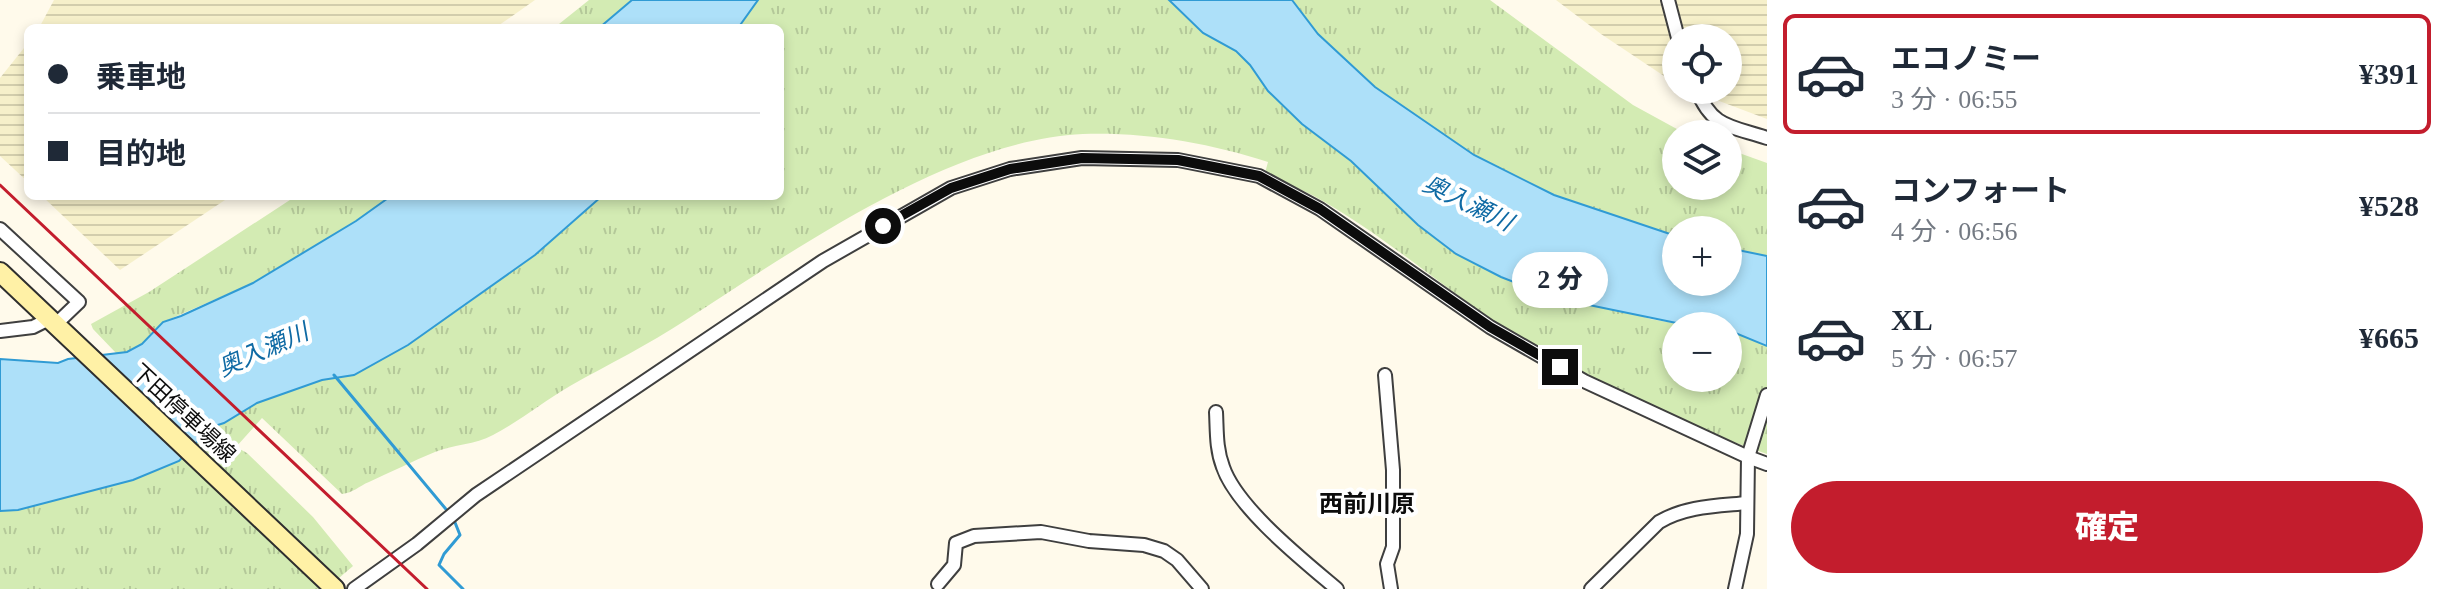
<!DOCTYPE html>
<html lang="ja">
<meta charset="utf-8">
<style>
body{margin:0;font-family:"Times New Roman","Noto Sans JP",serif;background:#f6f6f7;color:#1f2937;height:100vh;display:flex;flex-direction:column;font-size:30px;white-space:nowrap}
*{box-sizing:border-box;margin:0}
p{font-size:26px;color:#747a83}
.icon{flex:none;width:44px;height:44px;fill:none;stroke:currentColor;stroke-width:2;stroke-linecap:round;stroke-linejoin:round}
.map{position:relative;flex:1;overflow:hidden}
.details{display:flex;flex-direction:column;background:#fff;width:680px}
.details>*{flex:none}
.banner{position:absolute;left:24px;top:24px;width:760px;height:176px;border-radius:12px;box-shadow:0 4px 12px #0003;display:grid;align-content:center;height:176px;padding:0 24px;background:#fff}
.buttons{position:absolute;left:1662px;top:24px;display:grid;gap:16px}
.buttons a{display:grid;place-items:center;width:80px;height:80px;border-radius:50%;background:#fff;box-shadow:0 4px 12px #0003;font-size:40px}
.end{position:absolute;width:36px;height:36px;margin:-18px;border:10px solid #0c0c0c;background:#fff;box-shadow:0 0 0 4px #fff}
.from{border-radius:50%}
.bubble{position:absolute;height:56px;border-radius:28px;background:#fff;box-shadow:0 4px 12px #0003;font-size:26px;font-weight:800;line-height:56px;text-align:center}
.banner b{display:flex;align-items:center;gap:28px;height:76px;font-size:30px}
.banner b+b{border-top:2px solid #e0e1e3}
.banner i{width:20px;height:20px;background:#1f2937}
ul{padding:14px 0 0;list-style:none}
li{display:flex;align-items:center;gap:24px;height:120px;margin:0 16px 12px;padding:0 8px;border:4px solid transparent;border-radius:12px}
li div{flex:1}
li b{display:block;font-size:30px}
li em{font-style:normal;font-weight:800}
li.selected{border-color:#c31d2d}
li>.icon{width:72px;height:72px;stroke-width:1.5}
.action{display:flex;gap:16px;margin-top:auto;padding:16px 24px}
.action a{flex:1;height:92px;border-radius:48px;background:#c31d2d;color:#fff;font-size:32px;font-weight:800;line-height:92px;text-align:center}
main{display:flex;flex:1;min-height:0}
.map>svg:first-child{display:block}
.farmland{fill:url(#farmland-rules)}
.grass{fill:url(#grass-tufts)}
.water{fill:#ade0f9;stroke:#309bd4;stroke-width:2}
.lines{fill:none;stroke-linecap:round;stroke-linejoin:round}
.stream{stroke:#309bd4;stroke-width:3}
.minor-casing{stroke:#3f3f3f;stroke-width:16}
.secondary-casing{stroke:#2e2e2e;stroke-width:22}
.minor{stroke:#fff;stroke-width:12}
.secondary{stroke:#fff1a6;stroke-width:18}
.rail{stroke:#c31d2d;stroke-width:3}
.route{stroke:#0c0c0c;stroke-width:10}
.labels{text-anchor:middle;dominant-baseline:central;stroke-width:8;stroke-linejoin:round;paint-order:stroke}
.street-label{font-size:22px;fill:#0c0c0c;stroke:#fff}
.water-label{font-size:24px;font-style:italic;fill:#0f6aa4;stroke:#fff}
.neighbourhood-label{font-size:24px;font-weight:bold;fill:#0c0c0c;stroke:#fff}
</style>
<main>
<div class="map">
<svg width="1767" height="589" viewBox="0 0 1767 589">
<defs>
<pattern id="farmland-rules" width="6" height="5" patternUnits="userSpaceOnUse" patternTransform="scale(2)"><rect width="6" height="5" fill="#f6f0ca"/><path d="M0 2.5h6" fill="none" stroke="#d2cdac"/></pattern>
<pattern id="grass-tufts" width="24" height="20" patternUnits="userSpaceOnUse" patternTransform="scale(2)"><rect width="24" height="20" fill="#d3ebb3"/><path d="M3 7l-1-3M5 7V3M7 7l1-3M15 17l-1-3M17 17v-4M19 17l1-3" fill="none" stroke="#b4c899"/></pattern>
</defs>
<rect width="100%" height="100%" fill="#fffaeb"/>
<g class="farmland">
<path d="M54 0H535L495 28H39Z"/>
<path d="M1556 0H1767V119L1690 90H1728V38H1676V84L1601 34Z"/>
<path d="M28 43V182L0 156V78Z"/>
<path d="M42 196H231L120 270Z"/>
</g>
<g class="grass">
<path d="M589 0H632L599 28H554Z"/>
<path d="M758 0H1169L1203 33 1236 51 1250 65 1268 91 1351 161 1437 240 1650 319 1691 326H1676V378H1728V330L1767 346V454C1679 423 1588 383 1509 331 1443 288 1383 234 1314 196 1298 188 1281 181 1265 173L1268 162C1209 143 1146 132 1083 134 950 140 796 249 686 320 648 345 609 364 570 386 544 401 520 421 493 435 475 445 454 444 435 452 413 461 391 472 369 482 359 486 353 493 342 494L262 418 236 447 247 453 313 517 353 566 339 578 318 589H0V511L133 480 179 461 202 437 205 429 224 423 257 403 322 380 354 375 459 310 535 255 602 196H780V28H738Z"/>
<path d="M1293 0H1490L1633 105 1686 134H1676V186H1728V149L1767 163V256L1728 248V230H1676V236L1554 195 1474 155 1375 87 1318 34Z"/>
<path d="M296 196H391L356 221 253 283 163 322 142 344 126 353H116L93 329 91 324 149 292Z"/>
</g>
<g class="water">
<path d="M632 0H758L738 28H599Z"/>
<path d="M1169 0H1292L1318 34 1375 87 1474 155 1554 195 1676 236V282H1728V248L1767 256V346L1728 330V326H1691L1555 298 1501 277 1456 254 1418 225 1351 161 1302 124 1268 91 1250 65 1236 51 1203 33Z"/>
<path d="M391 196H602L535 255 408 345 354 375 322 380 257 403 224 423 205 429 202 437 179 461 133 480 18 510 0 511V359L58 363 68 359 127 352 142 344 163 322 181 316 253 283 356 221Z"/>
</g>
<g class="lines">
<g class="stream">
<path d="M334 375 450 514"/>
<path d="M454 520 460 535 444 554 439 565 463 589"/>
</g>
<defs>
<g id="minor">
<path d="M1668 0 1678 38"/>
<path d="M1697 90C1712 128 1731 126 1767 138"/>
<path d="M0 229 79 302 55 325"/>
<path d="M0 331 33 327 49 319"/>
<path d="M1385 375 1393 470V547L1387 564 1391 589"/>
<path d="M1216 412C1217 431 1216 449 1223 467 1237 508 1304 561 1337 589"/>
<path d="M938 584 954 565 956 543 974 536 1041 532 1089 541 1144 545 1164 551 1177 560 1202 589"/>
<path d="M354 589 417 544 476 495 823 261 951 188 1010 169 1082 158 1178 160 1259 176 1320 209 1490 327 1584 381 1748 457 1767 464"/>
<path d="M1591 589 1659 522C1686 506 1717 506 1747 503"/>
<path d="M1735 589 1747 534 1748 457 1767 395"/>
</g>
<path id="secondary" d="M0 272 335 589"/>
</defs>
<use href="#minor" class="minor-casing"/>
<use href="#secondary" class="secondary-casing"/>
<use href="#minor" class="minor"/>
<use href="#secondary" class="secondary"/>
<path class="rail" d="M0 185 427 589"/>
</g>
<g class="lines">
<path class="route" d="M883 226 951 188 1010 169 1082 158 1178 160 1259 176 1320 209 1490 327 1560 367"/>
</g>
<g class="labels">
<g class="street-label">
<text transform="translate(184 413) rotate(43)">下田停車場線</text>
</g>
<g class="water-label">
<text transform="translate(1468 203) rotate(26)">奥入瀬川</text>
<text transform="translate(263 350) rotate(-24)">奥入瀬川</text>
</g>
<g class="neighbourhood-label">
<text x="1367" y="504">西前川原</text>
</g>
</g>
</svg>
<div class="buttons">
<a><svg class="icon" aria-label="locate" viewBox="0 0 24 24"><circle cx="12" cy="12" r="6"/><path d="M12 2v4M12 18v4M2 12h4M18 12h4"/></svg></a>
<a><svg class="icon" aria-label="layers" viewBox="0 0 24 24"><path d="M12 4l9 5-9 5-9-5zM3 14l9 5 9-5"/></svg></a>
<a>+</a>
<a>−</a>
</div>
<i class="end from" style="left:883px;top:226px"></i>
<i class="end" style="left:1560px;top:367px"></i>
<div class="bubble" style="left:1512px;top:252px;width:96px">2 分</div>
<div class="banner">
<b><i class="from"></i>乗車地</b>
<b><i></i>目的地</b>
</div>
</div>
<section class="details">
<ul>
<li class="selected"><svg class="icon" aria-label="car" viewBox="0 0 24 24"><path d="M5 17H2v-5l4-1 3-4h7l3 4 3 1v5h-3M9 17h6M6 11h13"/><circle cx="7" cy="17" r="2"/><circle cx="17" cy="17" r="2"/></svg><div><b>エコノミー</b><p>3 分 · 06:55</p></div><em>¥391</em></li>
<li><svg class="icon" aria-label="car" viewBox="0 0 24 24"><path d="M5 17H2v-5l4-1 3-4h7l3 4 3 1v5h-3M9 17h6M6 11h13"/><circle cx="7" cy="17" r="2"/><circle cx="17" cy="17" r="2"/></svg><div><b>コンフォート</b><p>4 分 · 06:56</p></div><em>¥528</em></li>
<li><svg class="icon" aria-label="car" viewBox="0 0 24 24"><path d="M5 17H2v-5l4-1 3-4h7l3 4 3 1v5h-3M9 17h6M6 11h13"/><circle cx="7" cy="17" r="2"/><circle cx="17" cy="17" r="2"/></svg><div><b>XL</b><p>5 分 · 06:57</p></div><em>¥665</em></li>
</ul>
<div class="action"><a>確定</a></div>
</section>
</main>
